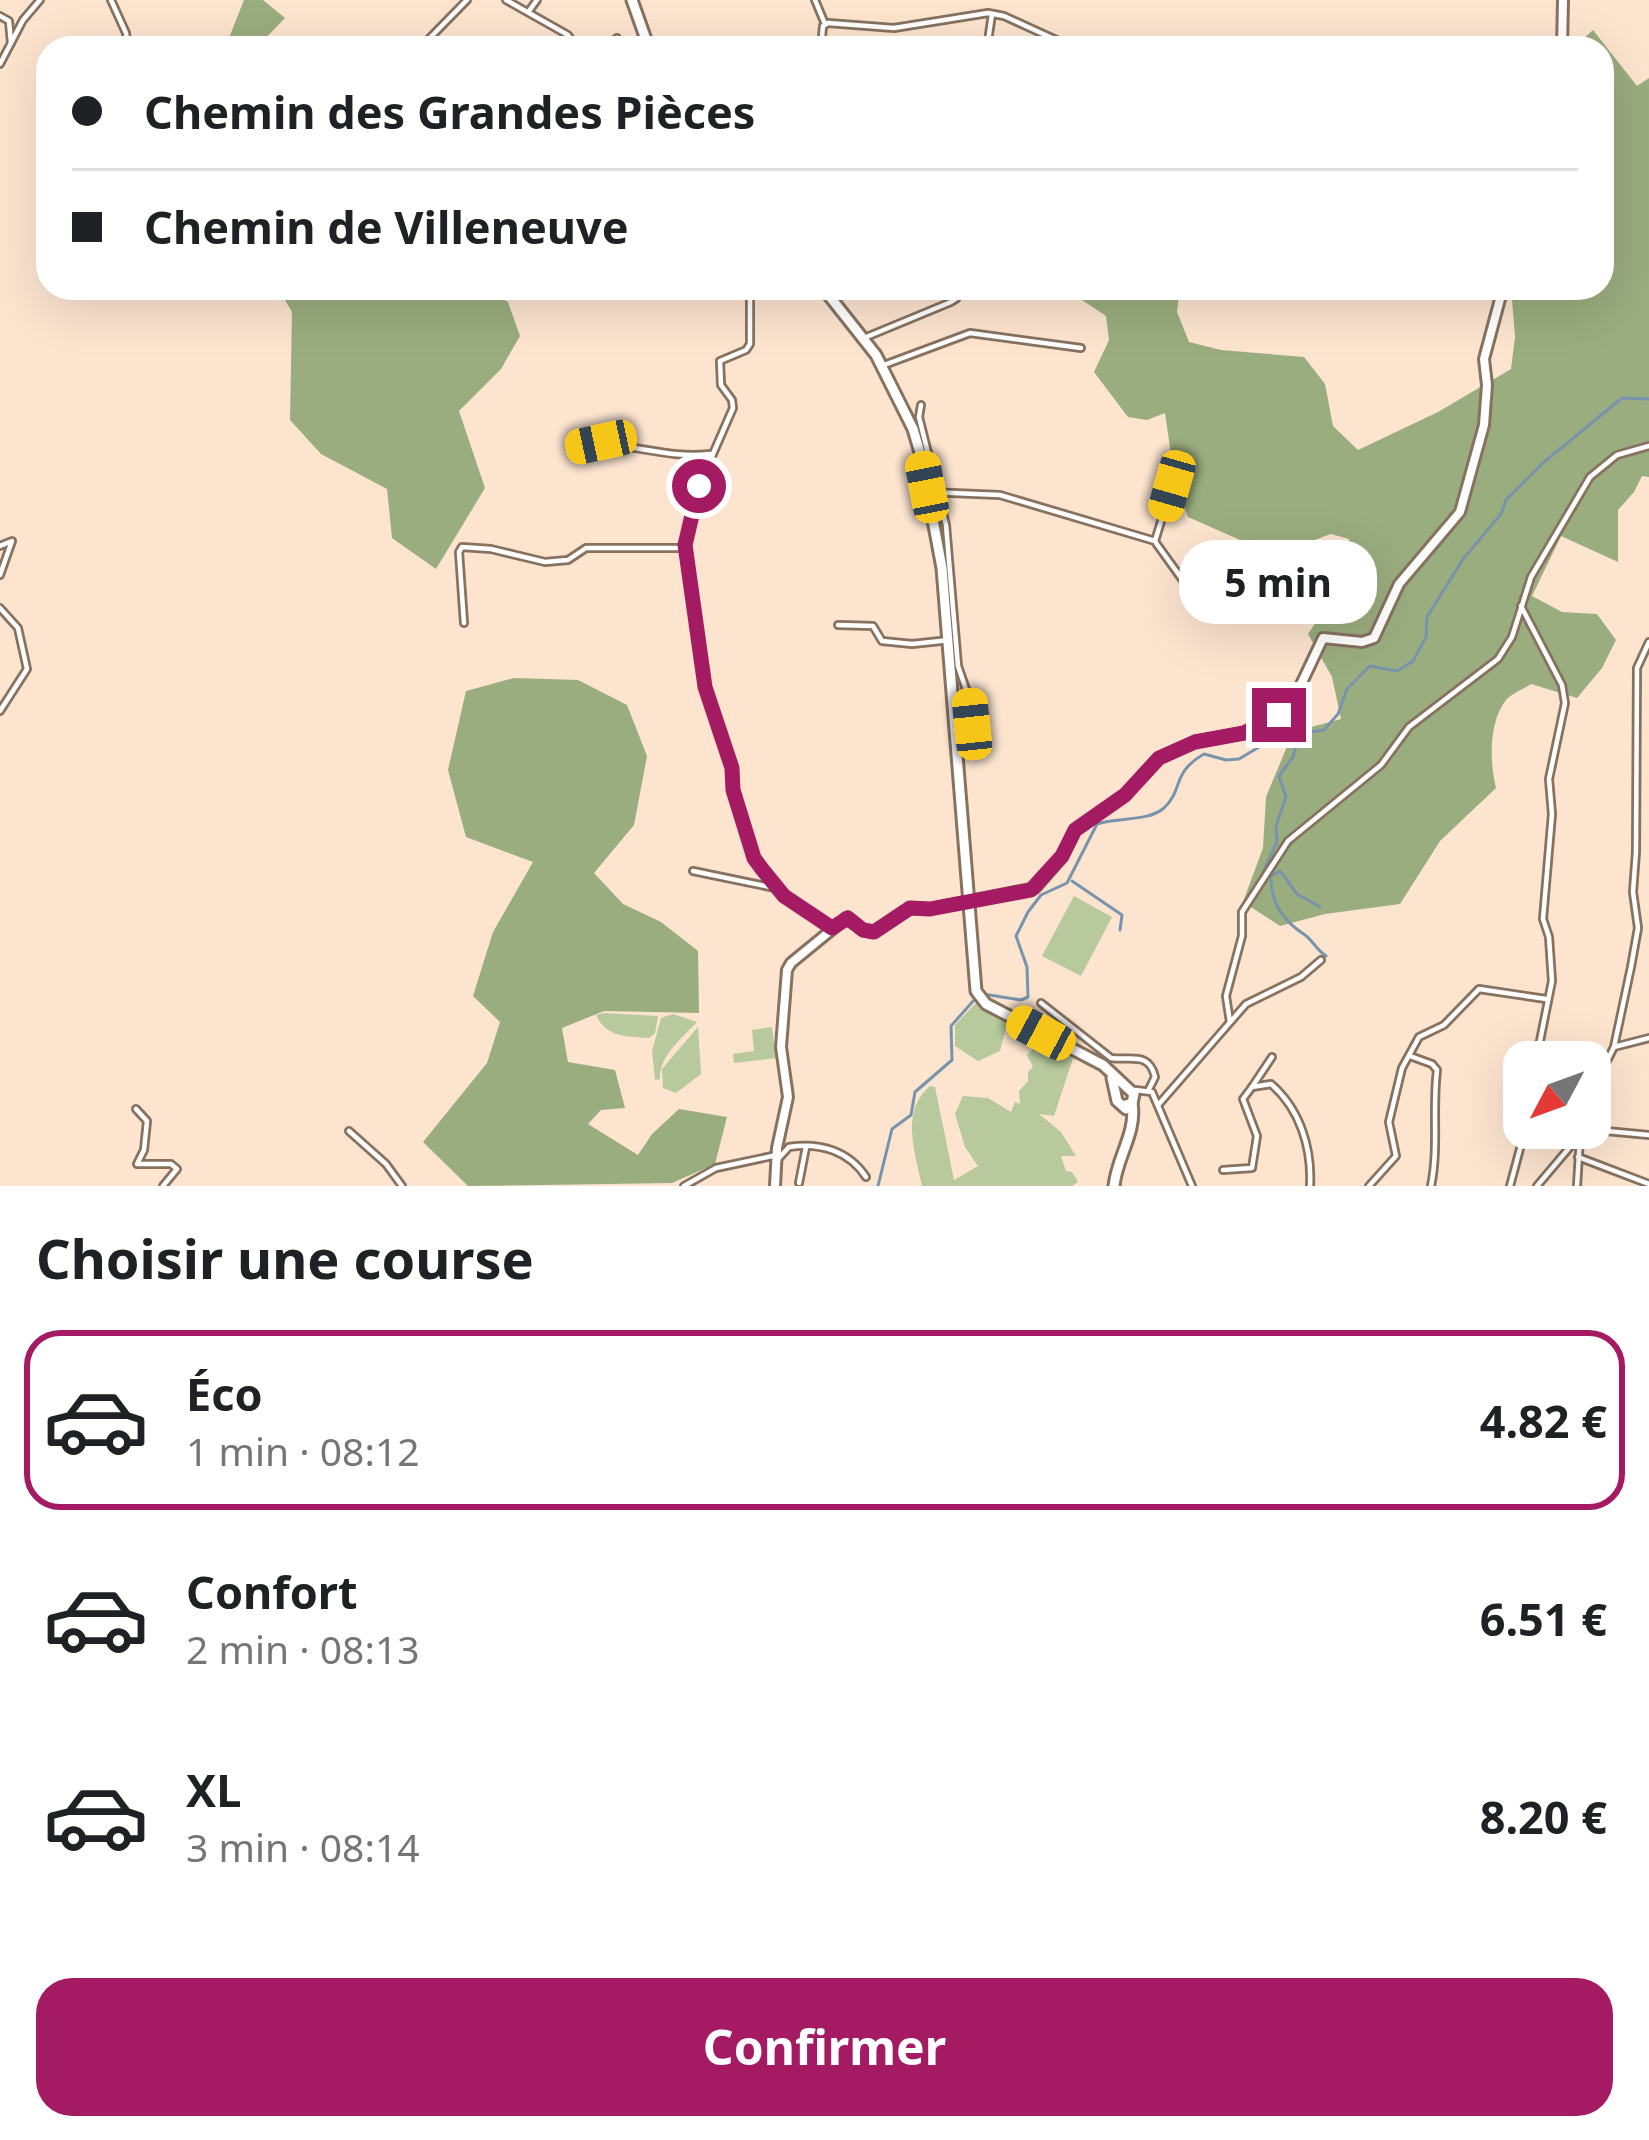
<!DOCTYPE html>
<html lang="fr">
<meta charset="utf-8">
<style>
body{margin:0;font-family:"Noto Sans",sans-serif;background:#f2f2f2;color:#202124;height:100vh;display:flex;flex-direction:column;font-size:45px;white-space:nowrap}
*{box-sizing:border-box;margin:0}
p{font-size:39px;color:#757577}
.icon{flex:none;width:66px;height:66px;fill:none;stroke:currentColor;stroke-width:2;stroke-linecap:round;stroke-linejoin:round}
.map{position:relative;height:1186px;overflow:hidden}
.sheet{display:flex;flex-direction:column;background:#fff;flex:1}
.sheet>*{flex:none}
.hud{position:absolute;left:36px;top:36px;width:1578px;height:264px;border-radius:36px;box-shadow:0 12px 48px #0002;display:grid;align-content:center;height:264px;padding:0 36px;background:#fff}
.needle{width:78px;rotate:229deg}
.controls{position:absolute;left:1503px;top:1041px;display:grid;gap:24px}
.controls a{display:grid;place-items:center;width:108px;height:108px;border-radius:24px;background:#fff;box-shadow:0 12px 48px #0002;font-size:60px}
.end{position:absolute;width:54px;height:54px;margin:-27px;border:15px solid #a51b63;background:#fff;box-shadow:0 0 0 6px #fff}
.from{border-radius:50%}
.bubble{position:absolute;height:84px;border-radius:36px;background:#fff;box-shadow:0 12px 48px #0002;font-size:39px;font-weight:700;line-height:84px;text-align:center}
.car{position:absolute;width:36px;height:72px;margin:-36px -18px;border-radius:15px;box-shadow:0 0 9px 3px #0007;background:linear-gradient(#f5c518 24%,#345 0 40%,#f5c518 0 76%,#345 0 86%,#f5c518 0)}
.hud b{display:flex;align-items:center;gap:42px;height:114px;font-size:45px}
.hud b+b{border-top:3px solid #e0e0e0}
.hud i{width:30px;height:30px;background:#202124}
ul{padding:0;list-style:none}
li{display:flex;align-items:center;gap:36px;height:180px;margin:0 24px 18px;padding:0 12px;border:6px solid transparent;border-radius:36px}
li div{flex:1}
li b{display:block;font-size:45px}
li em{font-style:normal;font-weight:700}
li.current{border-color:#a51b63}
li>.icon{width:108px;height:108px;stroke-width:1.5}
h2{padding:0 36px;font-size:54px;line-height:144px}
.primary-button{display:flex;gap:24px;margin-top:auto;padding:24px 36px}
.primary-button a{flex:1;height:138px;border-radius:36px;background:#a51b63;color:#fff;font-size:48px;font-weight:700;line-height:138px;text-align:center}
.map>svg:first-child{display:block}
.green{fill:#b7c99d}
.forest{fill:#9aad7e}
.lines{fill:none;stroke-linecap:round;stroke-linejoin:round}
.stream{stroke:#7894ad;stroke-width:3}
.minor-casing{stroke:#87725f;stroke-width:10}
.tertiary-casing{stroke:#87725f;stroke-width:14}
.secondary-casing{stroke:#87725f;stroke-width:15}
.minor{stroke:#fff;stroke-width:4.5}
.tertiary{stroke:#fff;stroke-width:8}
.secondary{stroke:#fff;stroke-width:9}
.route{stroke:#a51b63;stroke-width:15}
</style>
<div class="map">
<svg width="1649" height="1186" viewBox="0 0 1649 1186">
<rect width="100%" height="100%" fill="#fce4cf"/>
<g class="green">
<path d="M1074 896 1112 917 1081 976 1042 956Z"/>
<path d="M977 1002 1008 1020 1000 1051 978 1061 955 1046V1025Z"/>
<path d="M604 1013 658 1016 655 1033 649 1038C626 1036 607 1038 596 1015Z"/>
<path d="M673 1014 697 1022C682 1038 659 1056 660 1079L655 1080 652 1051 661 1018Z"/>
<path d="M698 1027 701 1074 676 1093 663 1088 662 1069Z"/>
<path d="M772 1027 776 1058 734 1063 733 1054 754 1051 752 1030Z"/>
<path d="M1043 1038 1074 1055 1054 1116 1039 1114 1061 1132 1076 1156H1061L1066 1171 1072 1172 1078 1182 1072 1186H922C915 1153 900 1111 930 1086L935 1087 954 1180 978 1166 965 1147 955 1114 963 1096 988 1098 1011 1112 1015 1102 1020 1104 1019 1091 1028 1081V1072L1033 1067 1027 1055Z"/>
</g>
<g class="forest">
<path d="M244 0H263L285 18 256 48H225Z"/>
<path d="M1593 30 1637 86 1649 78V477L1642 476 1634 492 1618 510V562L1561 536 1532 596 1562 612 1597 614 1616 640 1602 668 1577 698 1531 684C1525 688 1511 694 1506 700 1488 723 1490 763 1496 788L1440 841 1400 904 1325 914 1280 926 1243 902 1263 848 1266 797 1293 732 1341 719 1332 677 1308 634 1348 574 1349 539 1331 534 1260 560 1238 539 1188 517 1174 475 1165 413 1147 420 1128 417 1094 372 1109 340 1106 316 1076 296 1053 288H1180L1177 312 1189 342 1221 350 1304 357 1325 384 1333 426 1358 450 1438 412 1511 369 1515 337 1511 288H1602V48H1573Z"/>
<path d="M278 288H483L508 302 520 336 501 369 459 411 485 488 436 569 392 538 387 489 321 454 290 420 292 312Z"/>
<path d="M514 678 578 680 627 705 647 756 634 825 594 873 623 904 661 922 698 951 699 1013 604 1011 562 1028 568 1062 615 1070 625 1108 601 1110 588 1124 638 1155 652 1134 679 1109 727 1117 715 1164 672 1183 468 1186 423 1142 487 1063 500 1022 473 996 493 932 533 862 466 837 448 770 466 691Z"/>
</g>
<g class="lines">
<g class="stream">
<path d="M1299 735 1293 757 1279 776 1286 797 1276 826 1277 842 1263 872 1270 877 1280 871 1297 894 1320 907"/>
<path d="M1271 880C1272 906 1285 922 1305 935 1313 941 1317 950 1326 956"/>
<path d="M1072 881 1122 915 1120 930"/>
<path d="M983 994 1021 1000 1028 997 1027 967 1016 936 1028 912 1041 895 1067 883 1097 824C1117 817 1148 822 1164 808 1184 789 1171 773 1204 754L1226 760 1239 759 1276 737 1324 730 1338 714 1347 689 1370 666 1397 671 1413 661 1426 637 1427 617 1463 559 1501 514 1506 500 1543 463 1622 398 1649 399"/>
<path d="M878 1186 892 1129 911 1115 915 1092 952 1060 951 1026 975 999"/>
</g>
<defs>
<g id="minor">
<path d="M111 0 126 33 128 48"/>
<path d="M506 0 568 35 577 48"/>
<path d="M815 0 825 24"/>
<path d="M529 11 537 0"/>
<path d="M0 16 9 21 11 43"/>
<path d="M423 45 467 0"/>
<path d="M604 48 617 38"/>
<path d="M821 48 823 26 828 23 894 28 988 13 1004 16 1074 48"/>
<path d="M987 48 992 14"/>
<path d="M0 64 23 20 40 0"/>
<path d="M750 288V344L746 350 720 361 721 385 732 400 733 408 699 486 686 534 705 687 730 759 733 791 754 858 784 896 832 928"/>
<path d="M864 338 951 302 957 298V288"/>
<path d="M884 365 970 333 1081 348"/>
<path d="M921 405 919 417 946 525 958 666 969 698 975 750"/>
<path d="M574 448C624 437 660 460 710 454"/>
<path d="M928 492 1000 495 1155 541 1181 456"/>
<path d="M1156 543 1202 607"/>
<path d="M0 546 12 541 0 575"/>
<path d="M1521 606 1562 685 1565 703 1549 779 1552 814 1543 919 1549 937 1552 981 1540 1041 1530 1062"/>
<path d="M0 608 18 628 27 669 0 711"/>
<path d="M464 623 459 552 462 547 491 549 545 562 568 560 586 548H685"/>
<path d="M838 625 873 626 882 641 912 644 950 640"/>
<path d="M693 871 775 888"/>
<path d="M1041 1003 1111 1058C1130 1061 1149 1051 1155 1077L1148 1091"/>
<path d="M1230 1022 1226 996 1242 936V912L1288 841 1381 765 1409 727 1498 659 1512 637 1531 577 1590 477 1617 455 1649 446"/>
<path d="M1614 1047 1649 1038"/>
<path d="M1410 1056 1432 1064 1437 1070C1432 1109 1439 1147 1431 1186"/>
<path d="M1252 1087 1272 1057"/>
<path d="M1135 1090 1152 1092 1192 1186"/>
<path d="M1159 1104 1246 1004 1301 977 1321 960"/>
<path d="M136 1109 147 1121 144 1150 137 1164H171L177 1169 163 1186"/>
<path d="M1590 1110 1601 1073 1614 1047 1631 967 1638 928 1633 892 1636 852 1637 668 1649 642"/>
<path d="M1585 1129 1649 1135"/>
<path d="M349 1131 386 1164 402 1186"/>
<path d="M1578 1157 1649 1184"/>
<path d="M778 1159 789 1147C820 1142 849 1151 866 1177"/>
<path d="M1223 1170 1252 1168 1257 1136 1243 1099 1252 1087 1271 1084C1300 1109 1312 1148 1310 1186"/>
<path d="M799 1183 806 1147"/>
<path d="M684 1186 716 1168 777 1155"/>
<path d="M1369 1186 1396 1156 1389 1122 1402 1068 1419 1037 1444 1025 1479 989 1546 999"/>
<path d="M1510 1186 1521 1145 1519 1114 1524 1083"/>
<path d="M1537 1186 1586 1128"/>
<path d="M1577 1186 1580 1138"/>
</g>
<g id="tertiary">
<path d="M1562 48 1563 0"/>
<path d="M775 1186 777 1148 788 1097 781 1047 787 970 791 963 846 918 863 930 874 932 910 908 930 909 1035 888 1062 857 1075 830 1125 795 1159 758 1194 742 1244 733 1279 715 1296 695 1323 638 1362 642 1374 638 1399 584 1460 512 1484 425 1487 385 1484 359 1503 288"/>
</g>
<g id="secondary">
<path d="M632 0 649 48"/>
<path d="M823 288 876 355 913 429 921 456 942 568 976 991 986 1004 1103 1065 1134 1094 1132 1103 1123 1106"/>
<path d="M1112 1078 1117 1101 1126 1109"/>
<path d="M1114 1186C1117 1156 1137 1133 1132 1103"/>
</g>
</defs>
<use href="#minor" class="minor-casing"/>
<use href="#tertiary" class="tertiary-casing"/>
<use href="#secondary" class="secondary-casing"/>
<use href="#minor" class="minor"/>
<use href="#tertiary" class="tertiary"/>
<use href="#secondary" class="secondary"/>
</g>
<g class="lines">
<path class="route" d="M699 486 685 545 705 687 732 768 733 790 754 858 762 869 784 896 832 928 848 918 863 930 874 932 910 908 930 909 1031 890 1062 856 1075 830 1125 795 1159 758 1195 742 1244 733 1279 715"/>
</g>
</svg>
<div class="controls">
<a><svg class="needle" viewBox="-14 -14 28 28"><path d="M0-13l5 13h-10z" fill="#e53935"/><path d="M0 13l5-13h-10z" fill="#757577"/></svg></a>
</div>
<i class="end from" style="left:699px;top:486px"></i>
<i class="end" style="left:1279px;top:715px"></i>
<div class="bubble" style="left:1179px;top:540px;width:198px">5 min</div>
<i class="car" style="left:601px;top:442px;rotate:258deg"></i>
<i class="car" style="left:1172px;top:486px;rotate:196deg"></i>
<i class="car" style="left:927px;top:487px;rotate:349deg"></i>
<i class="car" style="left:972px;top:724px;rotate:354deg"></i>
<i class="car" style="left:1041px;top:1033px;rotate:298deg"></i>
<div class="hud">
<b><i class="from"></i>Chemin des Grandes Pièces</b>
<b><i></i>Chemin de Villeneuve</b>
</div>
</div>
<section class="sheet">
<h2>Choisir une course</h2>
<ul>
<li class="current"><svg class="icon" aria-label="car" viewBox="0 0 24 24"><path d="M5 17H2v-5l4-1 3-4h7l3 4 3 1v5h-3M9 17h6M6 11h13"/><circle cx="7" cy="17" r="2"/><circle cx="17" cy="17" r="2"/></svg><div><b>Éco</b><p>1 min · 08:12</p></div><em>4.82 €</em></li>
<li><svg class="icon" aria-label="car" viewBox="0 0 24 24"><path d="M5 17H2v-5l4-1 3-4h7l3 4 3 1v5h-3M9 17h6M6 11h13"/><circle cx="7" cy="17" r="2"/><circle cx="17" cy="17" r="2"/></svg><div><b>Confort</b><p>2 min · 08:13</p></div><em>6.51 €</em></li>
<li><svg class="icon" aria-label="car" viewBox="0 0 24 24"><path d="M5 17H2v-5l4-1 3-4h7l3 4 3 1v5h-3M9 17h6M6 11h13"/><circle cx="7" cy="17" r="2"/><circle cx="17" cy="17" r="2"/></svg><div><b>XL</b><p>3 min · 08:14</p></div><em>8.20 €</em></li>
</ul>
<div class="primary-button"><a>Confirmer</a></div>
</section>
